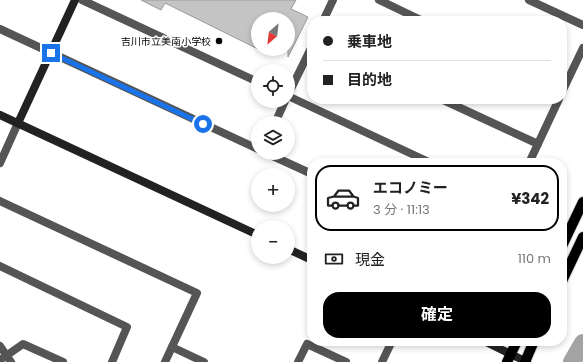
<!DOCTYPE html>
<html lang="ja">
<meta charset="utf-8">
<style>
body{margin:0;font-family:Poppins,"Noto Sans JP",sans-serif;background:#f2f2f2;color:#222;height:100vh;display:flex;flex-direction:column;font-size:15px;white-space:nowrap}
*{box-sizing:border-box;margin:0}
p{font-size:13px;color:#767676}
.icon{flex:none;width:22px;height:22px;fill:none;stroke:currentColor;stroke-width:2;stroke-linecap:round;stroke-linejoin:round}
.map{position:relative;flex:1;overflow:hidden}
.sheet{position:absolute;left:307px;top:158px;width:260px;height:188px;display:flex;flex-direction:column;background:#fff;border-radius:16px;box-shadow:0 2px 6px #0003}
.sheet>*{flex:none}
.banner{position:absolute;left:307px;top:16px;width:260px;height:88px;border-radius:16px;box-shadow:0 2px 6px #0003;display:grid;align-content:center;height:88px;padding:0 16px;background:#fff}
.needle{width:26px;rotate:208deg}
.buttons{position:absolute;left:251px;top:12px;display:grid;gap:8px}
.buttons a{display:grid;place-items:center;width:44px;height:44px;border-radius:50%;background:#fff;box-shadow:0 2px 6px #0003;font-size:20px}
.end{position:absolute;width:18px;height:18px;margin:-9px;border:5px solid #1a73e8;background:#fff;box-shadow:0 0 0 2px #fff}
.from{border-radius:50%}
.banner b{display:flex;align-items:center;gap:14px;height:38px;font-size:15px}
.banner b+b{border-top:1px solid #e0e0e0}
.banner i{width:10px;height:10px;background:#222}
ul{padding:7px 0 0;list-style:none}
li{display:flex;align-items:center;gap:12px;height:66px;margin:0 8px 6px;padding:0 8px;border:2px solid transparent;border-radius:16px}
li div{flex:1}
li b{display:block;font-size:15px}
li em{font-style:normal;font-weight:700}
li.current{border-color:#000}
li>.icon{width:36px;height:36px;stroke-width:1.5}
.pay{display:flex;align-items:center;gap:10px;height:44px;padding:0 16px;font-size:15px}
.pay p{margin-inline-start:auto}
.button{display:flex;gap:8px;margin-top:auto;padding:8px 16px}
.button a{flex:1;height:46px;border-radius:16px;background:#000;color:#fff;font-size:16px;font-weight:700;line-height:46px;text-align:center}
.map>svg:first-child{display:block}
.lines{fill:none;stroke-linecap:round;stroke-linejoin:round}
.river{stroke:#a3a3a3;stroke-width:18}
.building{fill:#c4c4c4;stroke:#999}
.primary-casing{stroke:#dbdbdb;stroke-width:12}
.street{stroke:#555;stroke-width:8}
.secondary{stroke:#222;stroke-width:8}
.primary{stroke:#000;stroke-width:10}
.route{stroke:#1a73e8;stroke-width:5}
.poi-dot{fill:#000;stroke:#fff;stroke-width:1.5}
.labels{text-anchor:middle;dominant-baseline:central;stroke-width:3;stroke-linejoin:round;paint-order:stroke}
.poi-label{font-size:10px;fill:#000;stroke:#fff;text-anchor:end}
</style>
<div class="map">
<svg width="583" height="362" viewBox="0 0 583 362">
<rect width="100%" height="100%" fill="#fff"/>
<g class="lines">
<path class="river" d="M572 362 583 343"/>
</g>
<path class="building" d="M141 0H296L291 9 308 17 288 57V19H258V49L165 3 161 10Z"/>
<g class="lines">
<defs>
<g id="primary">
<path d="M562 246 583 202"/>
<path d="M562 281 583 237"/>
<path d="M507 362 517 341"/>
<path d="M525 362 534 341"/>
</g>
</defs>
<use href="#primary" class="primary-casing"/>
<g class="street">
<path d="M82 0 258 82"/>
<path d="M379 0 423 21"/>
<path d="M529 0 583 25"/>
<path d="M323 21 333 0"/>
<path d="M0 29 258 149"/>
<path d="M562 92 583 48"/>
<path d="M288 95 312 46"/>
<path d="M288 96 431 163"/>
<path d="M441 99 538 144"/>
<path d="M275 123 285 101"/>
<path d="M266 153 312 174"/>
<path d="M0 163 18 123"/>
<path d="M529 163 559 99"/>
<path d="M0 201 197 293 165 362"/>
<path d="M0 266 127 327 112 362"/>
<path d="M0 346 11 362"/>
<path d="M172 347 204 362"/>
<path d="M0 360 23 344 63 362"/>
<path d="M298 362 307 344 346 362"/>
<path d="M382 362 392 341"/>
</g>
<g class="secondary">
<path d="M0 115 258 235"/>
<path d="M18 123 75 0"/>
<path d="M288 249 312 260"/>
<path d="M484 341 527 362"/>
</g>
<use href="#primary" class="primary"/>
</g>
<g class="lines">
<path class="route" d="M51 53 203 124"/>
</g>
<circle class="poi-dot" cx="219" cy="41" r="4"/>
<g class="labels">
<g class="poi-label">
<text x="211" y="41">吉川市立美南小学校</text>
</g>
</g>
</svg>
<div class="buttons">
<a><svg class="needle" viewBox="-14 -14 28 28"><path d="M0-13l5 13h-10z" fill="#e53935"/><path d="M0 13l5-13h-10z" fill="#767676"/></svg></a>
<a><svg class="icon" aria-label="locate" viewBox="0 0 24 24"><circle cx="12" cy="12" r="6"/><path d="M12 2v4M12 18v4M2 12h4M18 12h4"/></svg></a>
<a><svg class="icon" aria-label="layers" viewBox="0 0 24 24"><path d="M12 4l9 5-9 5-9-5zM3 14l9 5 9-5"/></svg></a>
<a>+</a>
<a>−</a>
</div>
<i class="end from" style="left:203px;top:124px"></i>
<i class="end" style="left:51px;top:53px"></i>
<div class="banner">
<b><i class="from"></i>乗車地</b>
<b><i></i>目的地</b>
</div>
<section class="sheet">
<ul>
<li class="current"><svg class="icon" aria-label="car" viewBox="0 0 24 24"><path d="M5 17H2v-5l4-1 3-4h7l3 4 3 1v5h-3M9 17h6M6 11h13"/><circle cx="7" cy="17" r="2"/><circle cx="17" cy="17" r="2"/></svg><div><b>エコノミー</b><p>3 分 · 11:13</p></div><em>¥342</em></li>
</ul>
<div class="pay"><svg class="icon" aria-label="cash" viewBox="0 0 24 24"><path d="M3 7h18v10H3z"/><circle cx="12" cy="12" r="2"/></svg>現金<p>110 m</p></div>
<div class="button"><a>確定</a></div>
</section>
</div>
